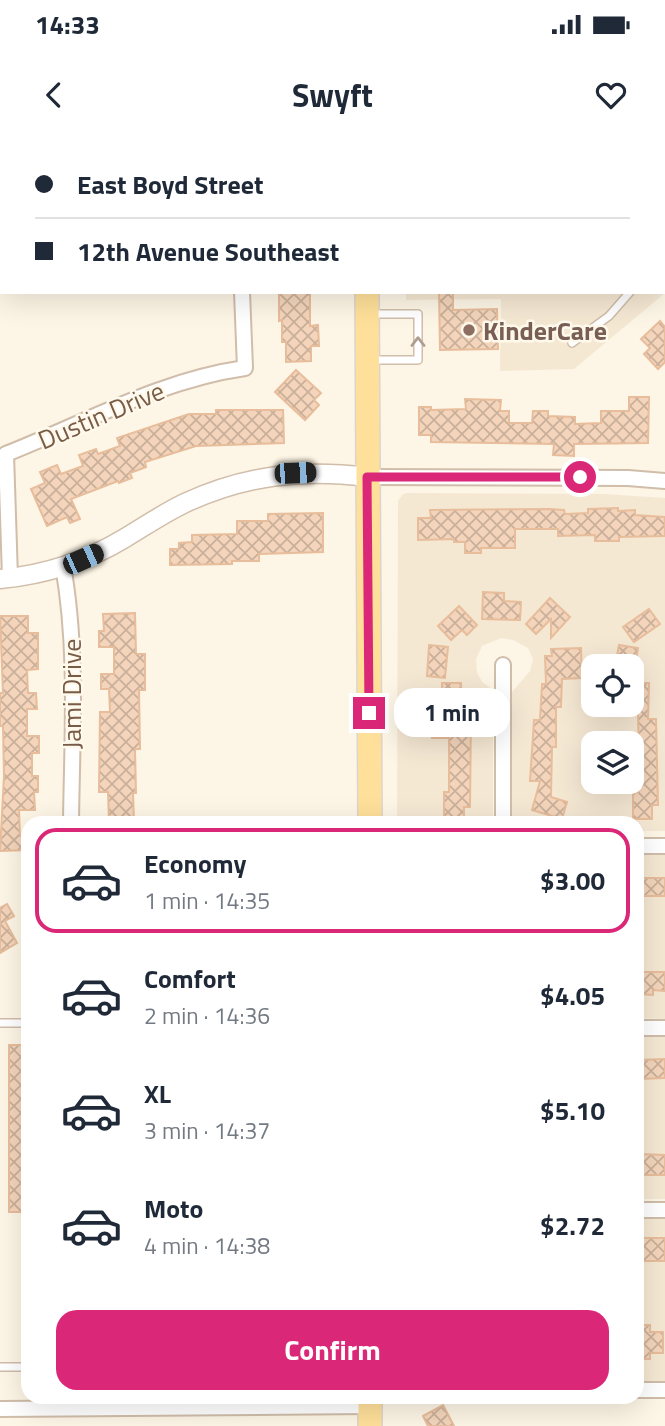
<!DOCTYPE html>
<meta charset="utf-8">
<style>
body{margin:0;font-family:"Titillium Web",sans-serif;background:#f2f2f3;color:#1f2937;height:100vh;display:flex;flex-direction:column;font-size:26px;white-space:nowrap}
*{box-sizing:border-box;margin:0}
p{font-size:23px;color:#747a83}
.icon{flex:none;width:38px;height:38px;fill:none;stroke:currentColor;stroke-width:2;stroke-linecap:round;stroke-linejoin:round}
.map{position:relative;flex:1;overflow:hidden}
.drawer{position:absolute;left:21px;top:676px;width:623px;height:588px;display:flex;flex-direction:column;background:#fff;border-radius:21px;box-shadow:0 7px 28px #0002}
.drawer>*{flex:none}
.guide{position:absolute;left:0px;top:0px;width:665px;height:154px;box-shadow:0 7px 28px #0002;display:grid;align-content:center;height:154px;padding:0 35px;background:#fff}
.controls{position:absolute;left:581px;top:514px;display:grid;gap:14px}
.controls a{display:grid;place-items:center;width:63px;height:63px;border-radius:14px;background:#fff;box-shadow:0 7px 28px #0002;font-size:35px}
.end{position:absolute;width:32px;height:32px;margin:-16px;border:9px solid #db2777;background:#fff;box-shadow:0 0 0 4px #fff}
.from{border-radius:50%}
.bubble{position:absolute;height:49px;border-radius:21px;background:#fff;box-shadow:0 7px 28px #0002;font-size:23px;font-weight:700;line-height:49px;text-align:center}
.car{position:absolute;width:21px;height:42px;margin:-21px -10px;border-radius:9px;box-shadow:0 0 5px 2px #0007;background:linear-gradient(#222 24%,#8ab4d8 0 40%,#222 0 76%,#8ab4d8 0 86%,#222 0)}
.guide b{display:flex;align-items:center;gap:24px;height:66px;font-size:26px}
.guide b+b{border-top:2px solid #e0e1e3}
.guide i{width:18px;height:18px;background:#1f2937}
ul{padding:12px 0 0;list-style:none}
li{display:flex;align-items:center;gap:21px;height:105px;margin:0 14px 10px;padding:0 21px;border:4px solid transparent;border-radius:21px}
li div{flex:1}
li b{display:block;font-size:26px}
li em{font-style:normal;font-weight:700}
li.active{border-color:#db2777}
li>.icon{width:63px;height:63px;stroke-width:1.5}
.button{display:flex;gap:14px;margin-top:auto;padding:14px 35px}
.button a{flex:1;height:80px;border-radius:21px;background:#db2777;color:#fff;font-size:28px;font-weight:700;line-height:80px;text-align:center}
.status{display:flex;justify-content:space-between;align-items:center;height:49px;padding:0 35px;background:#fff;direction:ltr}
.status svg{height:19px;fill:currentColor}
header{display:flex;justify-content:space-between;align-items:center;height:91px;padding:0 35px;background:#fff;font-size:32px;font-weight:700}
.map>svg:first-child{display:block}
.residential{fill:#f5e8d3;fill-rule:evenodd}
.building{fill:url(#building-cross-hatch);stroke:#e8bd9b;stroke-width:2}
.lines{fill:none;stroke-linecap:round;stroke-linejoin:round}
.service-casing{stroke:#d0bdaa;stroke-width:10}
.minor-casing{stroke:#d0bdaa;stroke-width:18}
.tertiary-casing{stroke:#d0bdaa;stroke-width:21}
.primary-casing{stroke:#dcd5cf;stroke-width:26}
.service{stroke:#fff;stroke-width:7}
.minor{stroke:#fff;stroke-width:14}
.tertiary{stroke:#fff;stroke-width:18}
.primary{stroke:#ffe09a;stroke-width:23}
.oneway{stroke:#ae9d91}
.route{stroke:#db2777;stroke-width:9}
.education-dot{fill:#8d6e63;stroke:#fff9ec;stroke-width:2.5}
.labels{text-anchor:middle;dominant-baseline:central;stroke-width:5;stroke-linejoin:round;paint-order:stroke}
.education-label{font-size:26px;font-weight:bold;fill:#785e54;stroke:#fff9ec;text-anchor:start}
.street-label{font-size:26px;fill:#785c48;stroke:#fff9ec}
</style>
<div class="status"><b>14:33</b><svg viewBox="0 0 49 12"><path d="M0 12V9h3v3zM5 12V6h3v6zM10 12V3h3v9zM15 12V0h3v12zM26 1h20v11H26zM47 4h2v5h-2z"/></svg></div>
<header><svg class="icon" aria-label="back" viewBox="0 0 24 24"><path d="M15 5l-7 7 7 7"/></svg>Swyft<svg class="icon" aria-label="heart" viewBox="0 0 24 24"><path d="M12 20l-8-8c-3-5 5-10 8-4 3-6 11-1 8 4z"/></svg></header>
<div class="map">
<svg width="665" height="1286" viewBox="0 0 665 1286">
<defs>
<pattern id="building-cross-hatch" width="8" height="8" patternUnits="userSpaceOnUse" patternTransform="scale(1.75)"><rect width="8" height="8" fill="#f4d5bb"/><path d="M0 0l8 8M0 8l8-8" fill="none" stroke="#cab09a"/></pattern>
</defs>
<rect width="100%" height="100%" fill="#fdf5e5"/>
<g class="residential">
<path d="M405 0H665V153L574 229 500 231 501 159 406 160V152H663V2Z"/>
<path d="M407 353 604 354 665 358V691H637V682H511L512 552 530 531 533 519 528 508 513 500 501 498 482 506 476 519 477 532 482 542 493 550V682H397L398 361 403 354ZM593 527H632V565H593ZM593 604H632V642H593Z"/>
<path d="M637 714H665V879L637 878Z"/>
<rect x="637" y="895" width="28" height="164"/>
<rect x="637" y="1078" width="28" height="163"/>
</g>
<g class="building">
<path d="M279 152H310V186L318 185 319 206H311V221L286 222V202H282V180L279 181Z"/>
<path d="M439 152H453V170L497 169 498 209 440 210Z"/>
<path d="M660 181 665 187V222L658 229 644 214 650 208 641 199Z"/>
<path d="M296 230 321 253 314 260 319 265 305 280 275 252Z"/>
<path d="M629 257H649L648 303 574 304V316L553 315 554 304 431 302V295H419V267H431V270L466 269 465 259 501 260 500 271H509V283H532L533 271H548V276L575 277V284L601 283V271H629Z"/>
<path d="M216 270H283L284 303 196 306 145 322 146 327 130 333 132 338 119 343 118 341 71 359 80 379 70 383 67 377 47 386 31 349 45 343 40 332 57 325 61 334 83 326 79 315 96 309 98 314 120 306 117 298 189 274H216Z"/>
<path d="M618 368V371L635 370V375L665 377V396L619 397V401H595V395L558 396V389H515V408H481V413H465V402H454V399L418 400V378H431L430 370 549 369 564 370 565 374 588 373V369Z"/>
<path d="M323 373V412L259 414V421H232V424L170 425V409H179V403L192 402V395L237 394V381H268V374Z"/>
<path d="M483 452 504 453V461L521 462 520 480 482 479Z"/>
<path d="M550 458 570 477 551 498V479L536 494 526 484Z"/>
<path d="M459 466 477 485 467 495 462 490 451 500 438 486Z"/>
<path d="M649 469 660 484 634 502 623 487Z"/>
<path d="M135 473 136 514H145V550H139L140 609H135L136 653H133L134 682H109L108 652H99L100 572H110L109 549H101V534H114V507H99V491H104L103 474Z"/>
<path d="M0 476H28V493H38V529L27 530 28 553H36L37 569H27V596H39V613H32V636H38V652H34L35 670H19L20 696H28V710L0 711 4 636 3 586H0V553H3Z"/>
<path d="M429 505 448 507 445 538 427 536Z"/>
<path d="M619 505 638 508 635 527H615Z"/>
<path d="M581 508 582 538 562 539 561 567H556V607H552L551 657 567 662 562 679 532 670 540 641H530L534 580H540L542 544H546L545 516H552L551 509Z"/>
<path d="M442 543H461L462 579H471L470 667H464V681H444V652H449V598H432L433 579H442Z"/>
<path d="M632 543H649L648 579H656L658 665H652V679H633V652H638L639 614 638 574H632Z"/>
<rect x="637" y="738" width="28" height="18"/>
<path d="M7 764 14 776 5 781 17 803 0 813V768Z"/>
<path d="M640 832H665V851L653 850V855L639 854Z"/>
<rect x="9" y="905" width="19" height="167"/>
<path d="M665 919V938L639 939V920Z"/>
<path d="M638 1014 665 1015V1035H638Z"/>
<rect x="639" y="1098" width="26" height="23"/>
<path d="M637 1185H650V1192H663V1213H650V1219H637Z"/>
<path d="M443 1265 454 1286H428L423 1276Z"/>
</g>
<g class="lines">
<defs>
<g id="service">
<path d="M663 30H665"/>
<path d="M369 174H418V220H371"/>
<path d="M572 203 609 176 630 152"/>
<path d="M0 883H28"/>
<path d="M0 1227H28"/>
</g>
<g id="minor">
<path d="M35 0V2"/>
<path d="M0 98H2"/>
<path d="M367 337 628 338 665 341"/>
<path d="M63 426C78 510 72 597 71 682"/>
<path d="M10 438 6 314C85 283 160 240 245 228L242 152"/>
<path d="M503 682V525"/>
<path d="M637 706H665"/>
<path d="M637 888H665"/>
<path d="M637 1070H665"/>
<path d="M637 1250H665"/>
<path d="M0 1269 370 1266"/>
</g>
<path id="tertiary" d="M0 439C44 435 87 421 125 398 145 386 164 373 185 363 246 335 301 329 367 337"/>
<g id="primary">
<path d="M368 2V0"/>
<path d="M367 152 370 682"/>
<path d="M370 1286V1256"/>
</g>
</defs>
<use href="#service" class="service-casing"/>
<use href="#minor" class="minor-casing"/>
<use href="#tertiary" class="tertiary-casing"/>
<use href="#primary" class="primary-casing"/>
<use href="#service" class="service"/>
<use href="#minor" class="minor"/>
<use href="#tertiary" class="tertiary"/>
<use href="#primary" class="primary"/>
</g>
<defs><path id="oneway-chevron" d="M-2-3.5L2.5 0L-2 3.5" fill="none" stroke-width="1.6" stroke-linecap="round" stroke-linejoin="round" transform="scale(1.75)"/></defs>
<use class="oneway" href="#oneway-chevron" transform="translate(418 202) rotate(-90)"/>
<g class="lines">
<path class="route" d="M369 573 367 337H580"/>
</g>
<circle class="education-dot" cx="469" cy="190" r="7"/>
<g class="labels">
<g class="education-label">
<text x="483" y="190">KinderCare</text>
</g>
<g class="street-label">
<text transform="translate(101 275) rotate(-23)">Dustin Drive</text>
<text transform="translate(71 554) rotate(-90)">Jami Drive</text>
</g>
</g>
</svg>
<div class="controls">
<a><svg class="icon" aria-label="locate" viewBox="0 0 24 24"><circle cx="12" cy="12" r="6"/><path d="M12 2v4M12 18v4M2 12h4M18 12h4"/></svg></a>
<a><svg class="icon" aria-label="layers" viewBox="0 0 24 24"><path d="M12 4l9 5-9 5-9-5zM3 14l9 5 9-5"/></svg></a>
</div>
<i class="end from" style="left:580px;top:337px"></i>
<i class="end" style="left:369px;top:573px"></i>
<div class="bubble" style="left:394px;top:548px;width:116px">1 min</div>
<i class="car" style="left:295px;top:333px;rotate:88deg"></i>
<i class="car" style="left:83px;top:419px;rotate:66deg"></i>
<div class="guide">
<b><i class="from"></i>East Boyd Street</b>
<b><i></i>12th Avenue Southeast</b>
</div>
<section class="drawer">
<ul>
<li class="active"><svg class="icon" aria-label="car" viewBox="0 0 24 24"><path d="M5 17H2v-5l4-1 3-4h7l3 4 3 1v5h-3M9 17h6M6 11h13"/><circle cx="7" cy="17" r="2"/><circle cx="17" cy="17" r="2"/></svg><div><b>Economy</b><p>1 min · 14:35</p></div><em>$3.00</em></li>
<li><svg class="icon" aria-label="car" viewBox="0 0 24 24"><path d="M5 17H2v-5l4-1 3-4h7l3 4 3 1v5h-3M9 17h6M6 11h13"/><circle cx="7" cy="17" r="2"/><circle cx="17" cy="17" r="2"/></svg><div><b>Comfort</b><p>2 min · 14:36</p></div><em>$4.05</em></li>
<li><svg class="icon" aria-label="car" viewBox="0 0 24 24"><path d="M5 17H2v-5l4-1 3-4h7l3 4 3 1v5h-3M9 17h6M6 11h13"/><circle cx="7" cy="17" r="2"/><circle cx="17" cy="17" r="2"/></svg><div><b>XL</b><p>3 min · 14:37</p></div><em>$5.10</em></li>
<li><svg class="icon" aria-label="car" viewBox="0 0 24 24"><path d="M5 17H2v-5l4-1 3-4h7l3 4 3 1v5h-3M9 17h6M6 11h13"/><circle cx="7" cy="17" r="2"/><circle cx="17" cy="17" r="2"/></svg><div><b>Moto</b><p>4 min · 14:38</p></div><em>$2.72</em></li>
</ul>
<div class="button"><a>Confirm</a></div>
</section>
</div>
